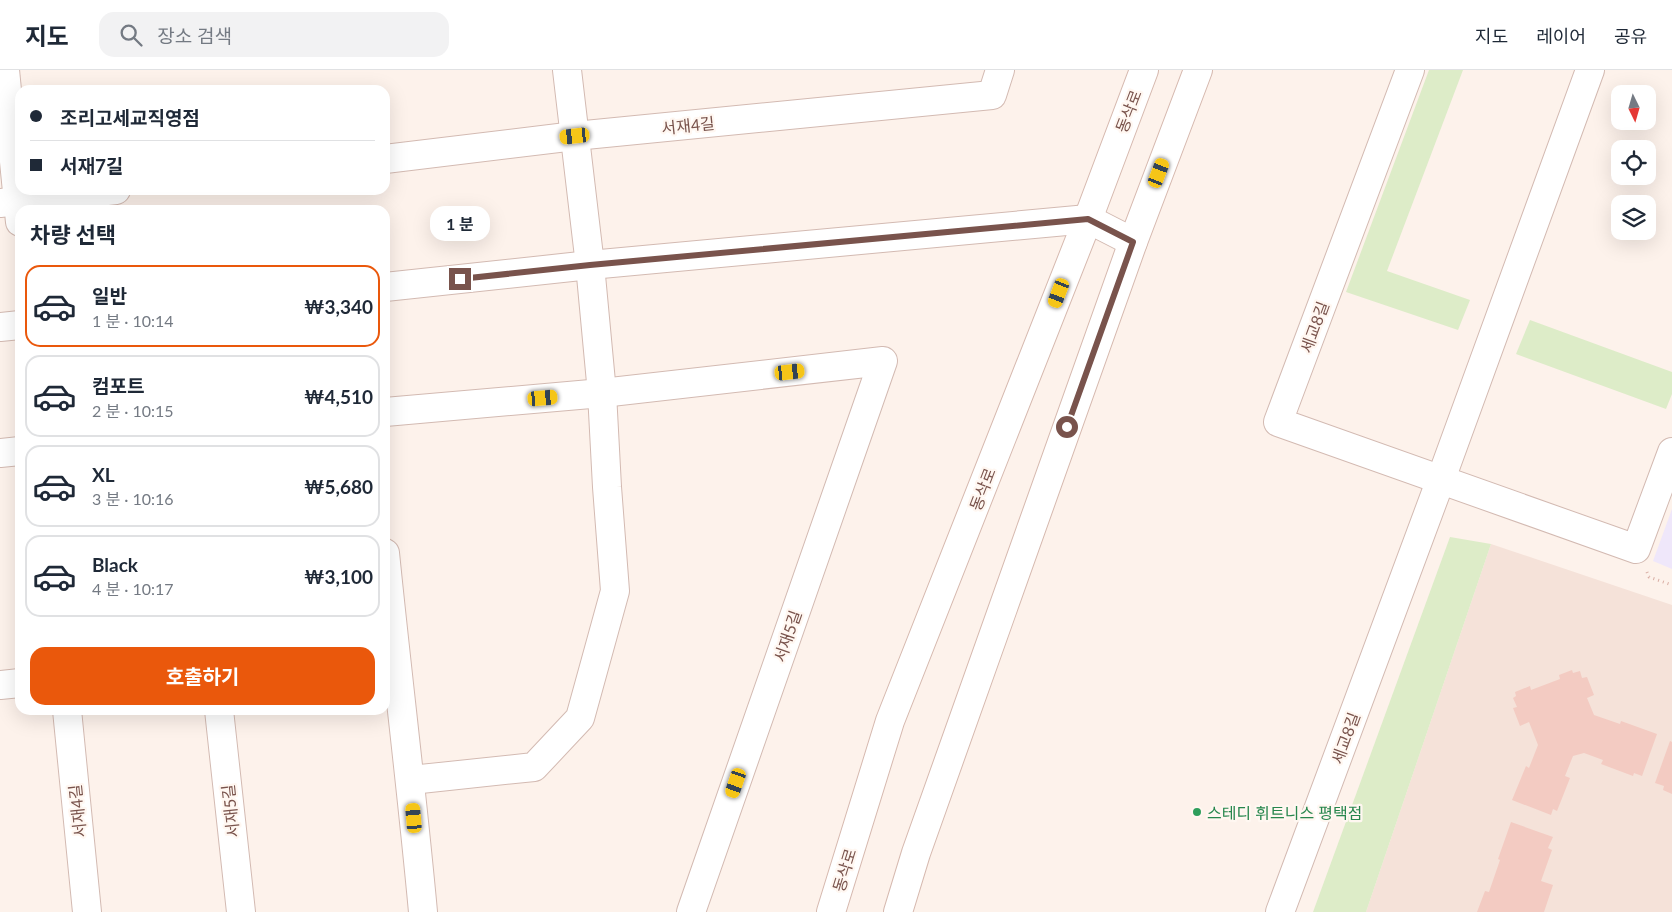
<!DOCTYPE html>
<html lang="ko">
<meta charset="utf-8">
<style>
body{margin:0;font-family:Lato,"Noto Sans KR",sans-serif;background:#f2f2f3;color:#1f2937;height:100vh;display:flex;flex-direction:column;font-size:19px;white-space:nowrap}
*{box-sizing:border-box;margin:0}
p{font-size:16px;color:#747a83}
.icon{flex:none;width:28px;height:28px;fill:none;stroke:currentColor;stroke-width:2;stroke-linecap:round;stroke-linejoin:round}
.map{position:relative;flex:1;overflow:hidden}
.panel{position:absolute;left:15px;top:135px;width:375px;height:510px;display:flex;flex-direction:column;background:#fff;border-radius:15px;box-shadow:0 5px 20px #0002}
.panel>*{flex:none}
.banner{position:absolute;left:15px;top:15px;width:375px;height:110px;border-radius:15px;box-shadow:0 5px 20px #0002;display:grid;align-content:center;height:110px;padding:0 15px;background:#fff}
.needle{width:32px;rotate:175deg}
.controls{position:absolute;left:1611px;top:15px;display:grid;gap:10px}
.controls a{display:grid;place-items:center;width:45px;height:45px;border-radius:10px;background:#fff;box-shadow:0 5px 20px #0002;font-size:25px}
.end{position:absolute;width:22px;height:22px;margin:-11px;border:6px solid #79534c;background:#fff;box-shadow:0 0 0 2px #fff}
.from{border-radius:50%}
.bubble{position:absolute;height:35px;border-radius:15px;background:#fff;box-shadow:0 5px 20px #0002;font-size:16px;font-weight:700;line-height:35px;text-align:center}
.car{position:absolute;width:15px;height:30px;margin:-15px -8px;border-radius:6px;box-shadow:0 0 4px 1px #0007;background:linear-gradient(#f5c518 24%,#345 0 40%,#f5c518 0 76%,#345 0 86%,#f5c518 0)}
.banner b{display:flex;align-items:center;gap:18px;height:48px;font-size:19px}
.banner b+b{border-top:1px solid #e0e1e3}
.banner i{width:12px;height:12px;background:#1f2937}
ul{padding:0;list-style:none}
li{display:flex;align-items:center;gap:15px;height:82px;margin:0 10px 8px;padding:0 5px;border:2px solid #e0e1e3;border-radius:15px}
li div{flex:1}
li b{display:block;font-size:19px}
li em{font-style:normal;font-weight:700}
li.current{border-color:#ea580c}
li>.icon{width:45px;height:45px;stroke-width:1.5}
h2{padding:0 15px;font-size:22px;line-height:60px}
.action{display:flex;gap:10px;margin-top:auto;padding:10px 15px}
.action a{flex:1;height:58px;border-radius:15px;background:#ea580c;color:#fff;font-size:20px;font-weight:700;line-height:58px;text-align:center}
header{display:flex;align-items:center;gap:30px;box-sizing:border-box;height:70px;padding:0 25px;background:#fff;border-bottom:1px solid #e0e1e3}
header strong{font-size:24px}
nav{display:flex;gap:28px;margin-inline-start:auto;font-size:18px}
.search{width:350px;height:45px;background:#f2f2f3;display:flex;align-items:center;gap:12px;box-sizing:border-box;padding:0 18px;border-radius:15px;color:#747a83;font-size:19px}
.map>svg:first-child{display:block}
.residential{fill:#f5e2d9}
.education{fill:#efe7fa}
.green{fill:#ddecc8}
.building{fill:#f3cbc2}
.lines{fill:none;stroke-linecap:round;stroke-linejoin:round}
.minor-casing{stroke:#d3bab2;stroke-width:30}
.secondary-casing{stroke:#d6b9af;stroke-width:30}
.path{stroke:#d9aea4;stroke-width:3;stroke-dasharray:1 4;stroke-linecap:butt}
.minor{stroke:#fff;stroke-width:28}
.secondary{stroke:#fff;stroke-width:28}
.route{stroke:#79534c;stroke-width:6}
.leisure-dot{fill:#2e9e5b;stroke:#fff7f1;stroke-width:2}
.labels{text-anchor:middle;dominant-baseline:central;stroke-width:4.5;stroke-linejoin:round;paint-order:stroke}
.street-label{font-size:16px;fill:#79534c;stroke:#fff7f1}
.leisure-label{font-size:16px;fill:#27864d;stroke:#fff7f1;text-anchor:start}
</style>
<header>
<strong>지도</strong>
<div class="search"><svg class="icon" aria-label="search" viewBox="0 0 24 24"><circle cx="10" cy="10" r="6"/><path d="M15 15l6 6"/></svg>장소 검색</div>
<nav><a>지도</a><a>레이어</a><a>공유</a></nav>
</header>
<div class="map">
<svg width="1672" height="842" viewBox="0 0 1672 842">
<rect width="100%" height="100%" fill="#fdf2eb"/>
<path class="residential" d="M1491 474 1672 535V842H1366Z"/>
<path class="education" d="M1672 439V499L1653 491Z"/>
<g class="green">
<path d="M1429 0H1463L1387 201 1470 230 1458 260 1346 222Z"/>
<path d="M1530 250 1672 302V324L1666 339 1516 284Z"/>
<path d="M1450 467 1491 474 1366 842H1313Z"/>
</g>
<g class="building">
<path d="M1572 600 1573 603 1580 601 1582 608 1587 607 1594 625 1587 628 1594 645 1620 654 1621 651 1657 664 1642 706 1634 703 1633 706 1601 694 1603 690 1584 683 1573 686 1565 706 1570 708 1557 741 1553 739 1551 745 1512 730 1526 696 1529 698 1538 675 1529 652 1520 656 1513 638 1517 637 1513 628 1516 626 1515 622 1530 616 1531 620 1560 609 1559 605Z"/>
<path d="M1670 671 1672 672V724L1663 720 1664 716 1655 713Z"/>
<path d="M1511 752 1553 767 1548 778 1552 780 1541 811 1553 815 1544 842H1477L1485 821 1489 822 1500 790 1498 789Z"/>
</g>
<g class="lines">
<defs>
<g id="minor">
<path d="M5 0 20 152"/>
<path d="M1410 0 1278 352 1636 479 1672 382"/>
<path d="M385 89 575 66 992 25 1000 0"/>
<path d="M0 133 116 120"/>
<path d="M385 217 590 195 1088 149 1133 172"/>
<path d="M0 257 20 255"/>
<path d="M385 342 602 323 883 291 691 842"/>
<path d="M0 383 20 381"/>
<path d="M385 483C397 603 412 722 423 842"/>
<path d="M0 615 20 613"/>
<path d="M67 640 87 842"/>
<path d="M219 640 241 842"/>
<path d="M411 710 534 697 580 648 615 521 607 417 602 323 590 195 567 0"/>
<path d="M1280 842 1441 409 1590 0"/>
</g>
<g id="secondary">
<path d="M831 842 890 651 1088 149 1144 0"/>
<path d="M898 842 916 783 1133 172 1198 0"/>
</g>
</defs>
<use href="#minor" class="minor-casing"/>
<use href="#secondary" class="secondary-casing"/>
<path class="path" d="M1647 502 1649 507 1672 515"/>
<use href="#minor" class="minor"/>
<use href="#secondary" class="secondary"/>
</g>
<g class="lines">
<path class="route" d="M460 209 590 195 1088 149 1133 172 1067 357"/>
</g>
<circle class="leisure-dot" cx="1197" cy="742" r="5"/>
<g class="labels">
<g class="street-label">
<text transform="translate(1128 41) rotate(-69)">동삭로</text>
<text transform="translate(688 55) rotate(-6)">서재4길</text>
<text transform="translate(1314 257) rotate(-70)">세교8길</text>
<text transform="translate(982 419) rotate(-69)">동삭로</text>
<text transform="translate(787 566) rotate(-71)">서재5길</text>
<text transform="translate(1345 668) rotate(-70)">세교8길</text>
<text transform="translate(77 741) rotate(-96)">서재4길</text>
<text transform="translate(230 741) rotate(-96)">서재5길</text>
<text transform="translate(844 800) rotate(-73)">동삭로</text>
</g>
<g class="leisure-label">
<text x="1207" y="742">스테디 휘트니스 평택점</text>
</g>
</g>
</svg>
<div class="controls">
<a><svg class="needle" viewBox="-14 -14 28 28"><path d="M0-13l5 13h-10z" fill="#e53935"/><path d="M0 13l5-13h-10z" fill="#747a83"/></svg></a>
<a><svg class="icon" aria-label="locate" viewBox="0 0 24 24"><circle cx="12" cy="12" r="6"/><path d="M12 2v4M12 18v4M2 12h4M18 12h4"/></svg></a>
<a><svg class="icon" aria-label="layers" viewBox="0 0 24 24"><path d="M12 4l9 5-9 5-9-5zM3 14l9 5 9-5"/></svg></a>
</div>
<i class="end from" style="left:1067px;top:357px"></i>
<i class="end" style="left:460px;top:209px"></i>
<div class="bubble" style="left:430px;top:136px;width:60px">1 분</div>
<i class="car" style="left:575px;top:66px;rotate:264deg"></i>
<i class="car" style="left:1159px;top:103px;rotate:21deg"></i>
<i class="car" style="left:1059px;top:223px;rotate:201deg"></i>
<i class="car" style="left:790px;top:302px;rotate:84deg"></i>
<i class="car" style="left:543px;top:328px;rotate:85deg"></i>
<i class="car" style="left:736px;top:713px;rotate:199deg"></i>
<i class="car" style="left:414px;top:748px;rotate:355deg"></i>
<div class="banner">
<b><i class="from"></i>조리고세교직영점</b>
<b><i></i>서재7길</b>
</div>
<section class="panel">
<h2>차량 선택</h2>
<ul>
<li class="current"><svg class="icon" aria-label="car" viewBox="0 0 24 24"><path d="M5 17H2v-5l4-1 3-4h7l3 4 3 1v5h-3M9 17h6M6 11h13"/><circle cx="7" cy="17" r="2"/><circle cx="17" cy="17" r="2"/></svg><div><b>일반</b><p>1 분 · 10:14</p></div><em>₩3,340</em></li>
<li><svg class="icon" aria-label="car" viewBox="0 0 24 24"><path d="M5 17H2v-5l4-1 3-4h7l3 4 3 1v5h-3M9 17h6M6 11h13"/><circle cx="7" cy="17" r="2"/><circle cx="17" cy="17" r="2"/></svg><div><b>컴포트</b><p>2 분 · 10:15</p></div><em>₩4,510</em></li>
<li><svg class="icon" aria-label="car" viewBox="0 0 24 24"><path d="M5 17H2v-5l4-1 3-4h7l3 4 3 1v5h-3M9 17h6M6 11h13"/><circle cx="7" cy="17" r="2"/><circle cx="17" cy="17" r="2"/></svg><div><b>XL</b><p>3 분 · 10:16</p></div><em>₩5,680</em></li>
<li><svg class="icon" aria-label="car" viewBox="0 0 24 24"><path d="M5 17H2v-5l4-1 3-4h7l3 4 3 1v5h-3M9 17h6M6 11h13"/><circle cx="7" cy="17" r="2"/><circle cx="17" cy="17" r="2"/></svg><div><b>Black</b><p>4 분 · 10:17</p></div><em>₩3,100</em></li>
</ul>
<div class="action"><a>호출하기</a></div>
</section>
</div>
